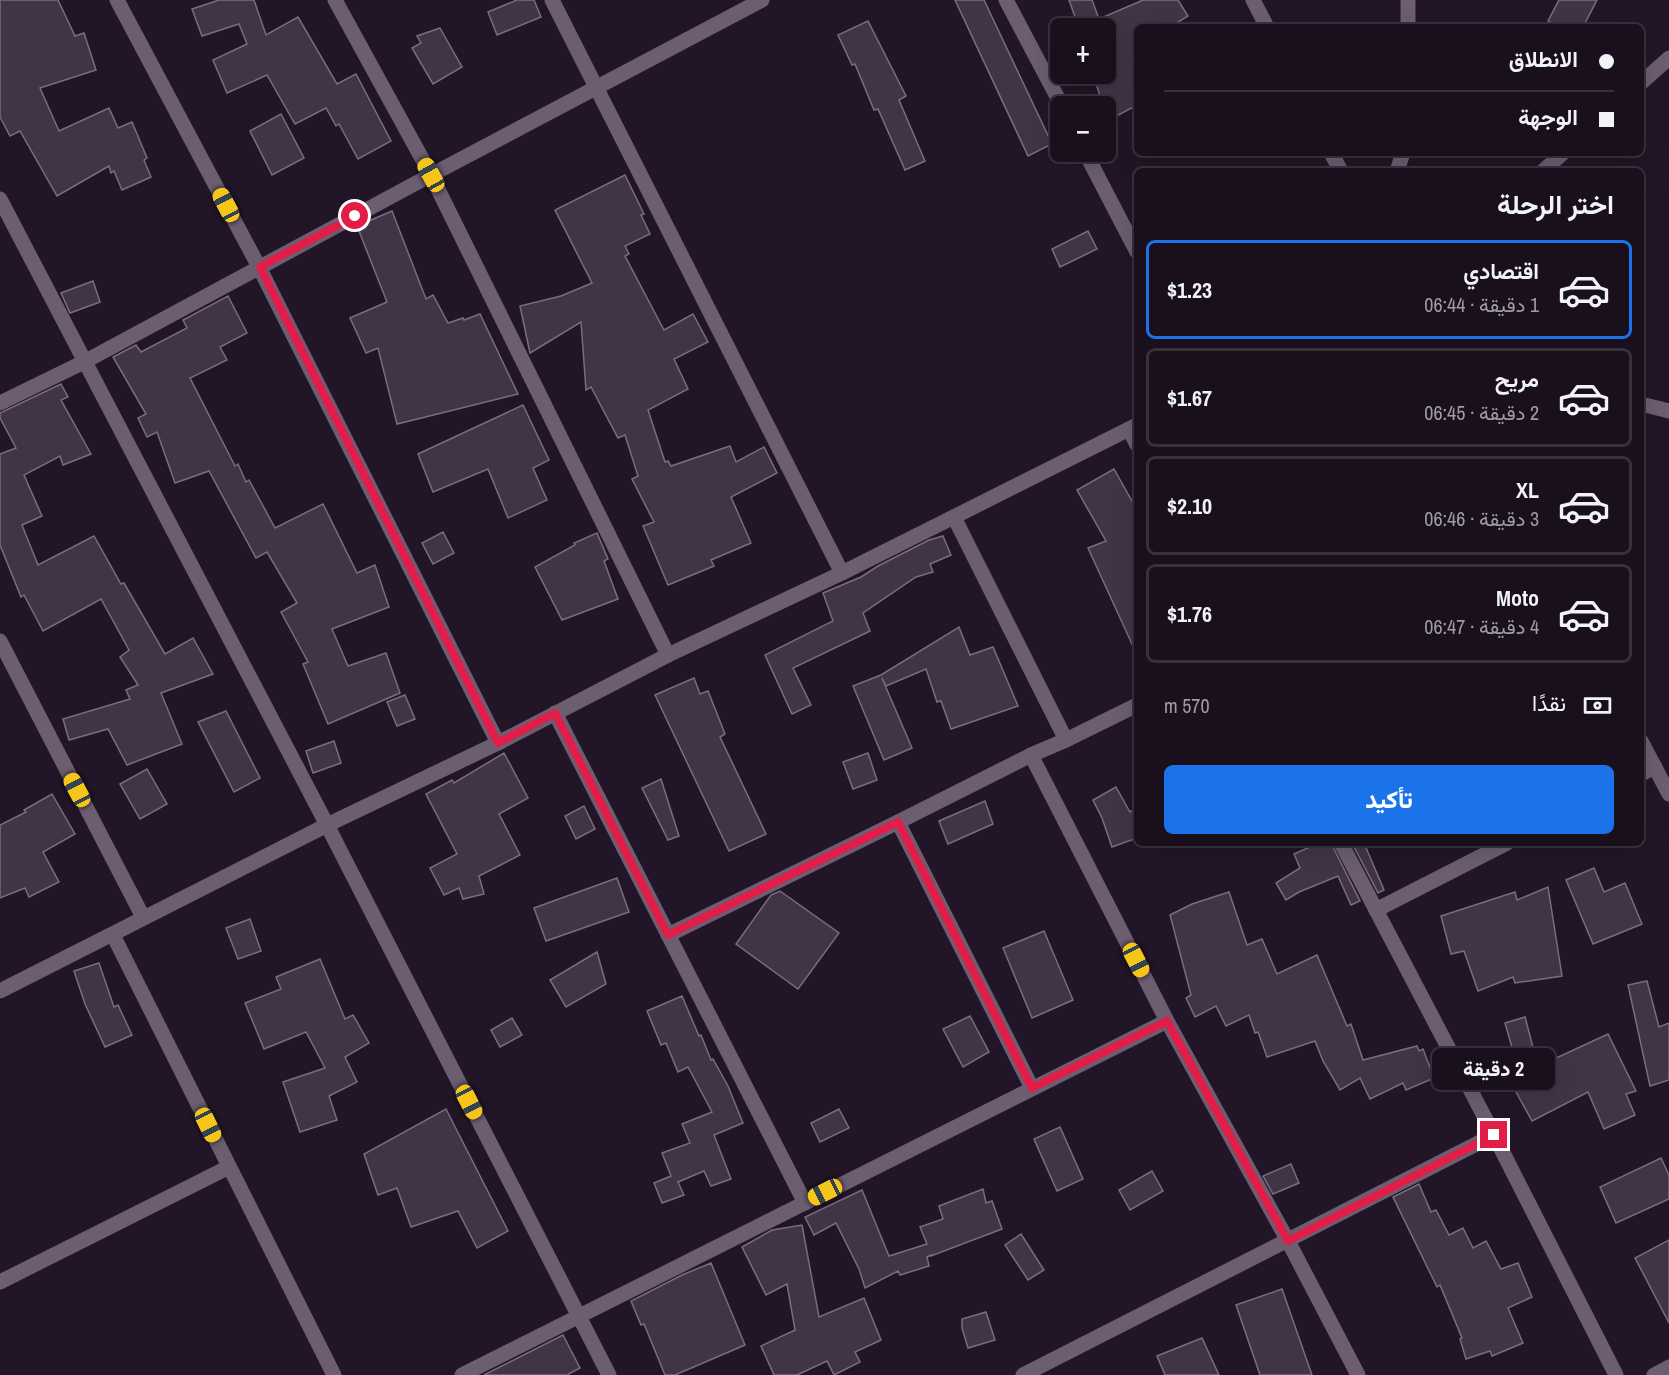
<!DOCTYPE html>
<html lang="ar">
<meta charset="utf-8">
<style>
body{margin:0;font-family:"Archivo Narrow",Vazirmatn,sans-serif;background:#271e2a;color:#f1f3f6;direction:rtl;height:100vh;display:flex;flex-direction:column;font-size:22px;white-space:nowrap}
*{box-sizing:border-box;margin:0}
p{font-size:20px;color:#9f9da4}
.icon{flex:none;width:33px;height:33px;fill:none;stroke:currentColor;stroke-width:2;stroke-linecap:round;stroke-linejoin:round}
.map{position:relative;flex:1;overflow:hidden;direction:ltr}
.sheet{position:absolute;left:1134px;top:168px;width:510px;height:678px;display:flex;flex-direction:column;background:#1a101d;border-radius:9px;box-shadow:0 6px 24px #0002,0 0 0 2px #38303b;direction:rtl}
.sheet>*{flex:none}
.guide{position:absolute;left:1134px;top:24px;width:510px;height:132px;border-radius:9px;box-shadow:0 6px 24px #0002,0 0 0 2px #38303b;direction:rtl;display:grid;align-content:center;height:132px;padding:0 30px;background:#1a101d}
.tools{position:absolute;left:1050px;top:18px;display:grid;gap:12px}
.tools a{display:grid;place-items:center;width:66px;height:66px;border-radius:9px;background:#1a101d;box-shadow:0 6px 24px #0002,0 0 0 2px #38303b;font-size:30px}
.end{position:absolute;width:27px;height:27px;margin:-14px;border:8px solid #e11d48;background:#fff;box-shadow:0 0 0 3px #fff}
.from{border-radius:50%}
.bubble{position:absolute;height:42px;border-radius:9px;background:#1a101d;box-shadow:0 6px 24px #0002,0 0 0 2px #38303b;font-size:20px;font-weight:800;line-height:42px;text-align:center;direction:rtl}
.car{position:absolute;width:18px;height:36px;margin:-18px -9px;border-radius:8px;box-shadow:0 0 4px 2px #0007;background:linear-gradient(#f5c518 24%,#345 0 40%,#f5c518 0 76%,#345 0 86%,#f5c518 0)}
.guide b{display:flex;align-items:center;gap:21px;height:57px;font-size:22px}
.guide b+b{border-top:2px solid #38303b}
.guide i{width:15px;height:15px;background:#f1f3f6}
ul{padding:0;list-style:none}
li{display:flex;align-items:center;gap:18px;height:99px;margin:0 12px 9px;padding:0 18px;border:3px solid #38303b;border-radius:9px}
li div{flex:1}
li b{display:block;font-size:22px}
li em{font-style:normal;font-weight:800}
li.current{border-color:#1a73e8}
li>.icon{width:54px;height:54px;stroke-width:1.5}
h2{padding:0 30px;font-size:27px;line-height:72px}
.pay{display:flex;align-items:center;gap:15px;height:66px;padding:0 30px;font-size:22px}
.pay p{margin-inline-start:auto}
.button{display:flex;gap:12px;margin-top:auto;padding:12px 30px}
.button a{flex:1;height:69px;border-radius:9px;background:#1a73e8;color:#fff;font-size:24px;font-weight:800;line-height:69px;text-align:center}
.map>svg:first-child{display:block}
.building{fill:#423447;stroke:#7b6c81;stroke-width:1.5}
.lines{fill:none;stroke-linecap:round;stroke-linejoin:round}
.minor{stroke:#6c5d71;stroke-width:15}
.tertiary{stroke:#6c5d71;stroke-width:15}
.route{stroke:#e11d48;stroke-width:8}
</style>
<div class="map">
<svg width="1669" height="1375" viewBox="0 0 1669 1375">
<rect width="100%" height="100%" fill="#221527"/>
<g class="building">
<path d="M0 0H58L75 36 84 33 96 70 40 88 59 131 109 108 118 128 132 122 147 158 144 160 151 177 122 190 114 171 111 173 109 166 57 196 20 131 10 136 0 117Z"/>
<path d="M219 0H254L266 35 298 17 337 84 356 74 391 141 358 159 339 124 336 126 326 108 295 124 267 75 227 93 213 60 247 44 239 24 202 36 192 9Z"/>
<path d="M517 0H534L541 17 497 35 488 12Z"/>
<path d="M955 0H984L1052 144 1028 156Z"/>
<path d="M1069 0H1092L1099 19 1143 0H1178L1188 16 1170 27H1137V48L1133 50 1137 61V105L1113 118 1103 99H1101L1093 74H1106V27L1079 28Z"/>
<path d="M1559 0H1597L1583 27H1560L1548 21Z"/>
<path d="M868 21 906 96 899 100 925 161 905 170 878 109 874 110 855 64 852 65 838 35Z"/>
<path d="M440 28 462 67 433 84 412 48 421 43 417 36Z"/>
<path d="M281 114 304 158 272 175 250 131Z"/>
<path d="M625 175 644 214 641 215 650 234 625 246 629 254 625 256 664 330 693 314 708 342 674 359 688 389 648 410 665 462 668 461 671 466 730 446 736 462 764 447 777 473 731 497 751 543 711 560 714 566 668 585 643 526 654 522 632 479 638 476 625 435 618 438 591 387 586 390 581 322 530 353 520 306 561 296 592 283 555 210Z"/>
<path d="M392 211 426 299 433 295 448 323 463 318 464 320 480 314 518 394 397 424 378 348 366 353 350 318 387 302 357 226Z"/>
<path d="M1088 231 1097 249 1060 267 1052 249Z"/>
<path d="M93 281 100 302 70 313 61 293Z"/>
<path d="M228 296 247 333 220 347 227 360 190 378 235 466 238 464 246 482 249 480 275 528 323 504 357 573 375 565 389 607 332 629 348 666 386 653 400 693 328 724 303 664 308 662 281 612 297 603 267 552 256 558 209 471 175 483 157 432 147 437 138 418 146 414 113 357 136 345 141 352 187 328 183 320Z"/>
<path d="M61 384 68 397 61 400 91 454 63 465 60 456 24 475 42 516 22 525 38 565 94 536 121 584 124 583 165 654 193 638 213 674 161 693 182 744 127 765 108 729 69 740 63 719 130 699 126 690 138 685 120 657 129 650 101 599 43 631 24 595 21 597 0 545V454L16 448 0 418V413Z"/>
<path d="M523 405 549 460 533 468 547 500 508 518 488 469 433 492 418 454Z"/>
<path d="M1114 469 1137 510V655L1088 548 1106 541 1077 490Z"/>
<path d="M443 532 454 553 433 564 422 543Z"/>
<path d="M597 533 608 559 604 561 618 599 562 620 535 567 575 545 574 543Z"/>
<path d="M943 536 951 555 930 564 933 572 916 577 863 613 870 631 793 668 811 705 792 714 765 655 833 621 823 593 861 577 878 566 929 540Z"/>
<path d="M959 627 970 655 993 647 1018 706 951 729 941 701 937 702 926 669 886 686 882 678 912 748 884 760 853 686 881 675Z"/>
<path d="M694 678 700 694 708 691 725 734 720 737 766 834 729 851 655 695Z"/>
<path d="M405 695 415 719 397 726 387 702Z"/>
<path d="M226 711 260 778 234 792 198 722Z"/>
<path d="M334 741 341 763 313 773 306 751Z"/>
<path d="M504 753 528 798 499 814 520 855 479 876 484 894 463 899 459 888 444 895 430 868 457 854 426 794 452 780 454 783Z"/>
<path d="M868 753 877 780 853 789 843 762Z"/>
<path d="M147 769 167 804 140 819 120 784Z"/>
<path d="M661 779 679 836 668 840 642 788Z"/>
<path d="M1116 787 1130 812 1137 808V838L1112 847 1102 818 1093 800Z"/>
<path d="M52 794 75 834 43 852 59 882 29 897 25 888 0 898V825L26 812 24 810Z"/>
<path d="M985 801 993 824 948 844 939 821Z"/>
<path d="M584 806 595 829 576 839 565 816Z"/>
<path d="M1319 843H1331L1360 901 1351 905 1338 876 1299 892 1286 900 1276 883 1300 868 1294 854Z"/>
<path d="M1352 843H1364L1384 890 1378 893Z"/>
<path d="M1594 868 1604 892 1625 883 1642 924 1593 944 1566 880Z"/>
<path d="M617 878 629 912 546 941 534 908Z"/>
<path d="M1548 887 1562 976 1515 983 1513 977 1478 991 1464 951 1451 954 1441 916 1515 892 1517 900Z"/>
<path d="M780 891 839 933 798 989 736 944 771 895Z"/>
<path d="M1229 892 1247 945 1262 939 1277 974 1317 955 1347 1026 1351 1024 1363 1060 1417 1046 1419 1051 1423 1049 1434 1078 1406 1090 1403 1083 1370 1099 1360 1078 1340 1090 1323 1061 1315 1041 1267 1057 1258 1032 1255 1033 1249 1015 1226 1026 1216 1006 1195 1017 1186 998 1191 995 1170 915 1192 904Z"/>
<path d="M250 919 261 951 238 959 226 928Z"/>
<path d="M1044 931 1073 1000 1032 1018 1003 948Z"/>
<path d="M597 952 606 984 566 1007 550 980Z"/>
<path d="M320 959 345 1019 353 1015 369 1043 345 1057 357 1082 329 1096 337 1120 300 1132 283 1082 325 1068 306 1032 264 1049 245 1003 281 989 276 977Z"/>
<path d="M99 963 114 1007 118 1005 132 1035 105 1047 85 1004 74 971Z"/>
<path d="M1647 981 1659 1027 1669 1023V1080L1650 1086 1628 985Z"/>
<path d="M682 996 699 1036 701 1035 711 1060 713 1059 728 1086 743 1123 714 1135 731 1179 711 1186 704 1171 678 1182 684 1195 662 1203 654 1183 671 1176 662 1153 690 1143 682 1124 712 1112 688 1067 678 1072 666 1043 661 1045 647 1011Z"/>
<path d="M970 1016 989 1052 963 1067 943 1029Z"/>
<path d="M1525 1017 1535 1055 1546 1049 1552 1060 1608 1034 1636 1091 1626 1094 1635 1115 1604 1129 1588 1092 1532 1121 1504 1070 1517 1065 1505 1023Z"/>
<path d="M512 1018 522 1035 500 1047 491 1030Z"/>
<path d="M446 1109 508 1231 477 1248 458 1211 411 1227 397 1188 378 1195 364 1154Z"/>
<path d="M839 1109 849 1128 820 1142 811 1123Z"/>
<path d="M1060 1127 1083 1179 1057 1191 1034 1139Z"/>
<path d="M1661 1158 1669 1175V1199L1616 1223 1600 1187Z"/>
<path d="M1291 1164 1299 1183 1273 1194 1263 1176Z"/>
<path d="M1152 1171 1163 1191 1130 1210 1119 1190Z"/>
<path d="M1419 1184 1431 1212 1436 1210 1449 1235 1463 1228 1473 1248 1486 1241 1501 1269 1518 1263 1532 1297 1508 1308 1523 1343 1492 1356 1490 1351 1466 1359 1460 1339 1462 1338 1440 1285 1437 1287 1393 1197Z"/>
<path d="M983 1189 986 1203 992 1201 1002 1229 931 1256V1255L927 1257 929 1266 900 1275 898 1271 865 1288 859 1269 836 1223 814 1235 805 1217 862 1190 889 1256 927 1244 920 1227 943 1219 939 1206Z"/>
<path d="M802 1225 819 1317 864 1298 881 1340 855 1352 860 1362 834 1375 827 1361 797 1375H774L761 1346 795 1330 787 1284 766 1295 742 1247 772 1230Z"/>
<path d="M1021 1234 1044 1270 1028 1280 1005 1245Z"/>
<path d="M1669 1240V1323L1635 1258Z"/>
<path d="M711 1263 745 1345 675 1375H665L644 1324 641 1325 631 1301 682 1275Z"/>
<path d="M1282 1289 1312 1375H1260L1236 1305Z"/>
<path d="M986 1312 995 1340 968 1348 962 1328V1319Z"/>
<path d="M563 1335 580 1368 567 1375H484Z"/>
<path d="M1202 1338 1219 1375H1165L1157 1356Z"/>
</g>
<g class="lines">
<g class="minor">
<path d="M117 0 259 267 498 743"/>
<path d="M335 0 431 175 668 655"/>
<path d="M552 0 842 573"/>
<path d="M1006 0 1062 106"/>
<path d="M1408 0V27"/>
<path d="M1641 83 1669 58"/>
<path d="M1085 152 1137 252"/>
<path d="M1397 171 1403 153"/>
<path d="M1543 171 1563 153"/>
<path d="M0 199 327 825 609 1375"/>
<path d="M0 403 84 362 431 175 762 0"/>
<path d="M1641 404 1669 411"/>
<path d="M1129 429 1137 445"/>
<path d="M954 517 1066 740"/>
<path d="M0 641 143 917"/>
<path d="M555 713 805 1203"/>
<path d="M1031 755 1167 1021 1288 1241 1358 1375"/>
<path d="M1641 774 1655 767"/>
<path d="M898 822 1032 1088"/>
<path d="M1341 843 1494 1135 1616 1375"/>
<path d="M1376 910 1507 843"/>
<path d="M113 935 334 1375"/>
<path d="M668 935 898 822 1031 755 1066 740 1137 705"/>
<path d="M0 1282 229 1167"/>
<path d="M462 1375 1167 1021"/>
<path d="M1023 1375 1494 1135"/>
<path d="M1654 1375 1669 1367"/>
</g>
<g class="tertiary">
<path d="M1253 0 1267 27"/>
<path d="M1331 153 1341 171"/>
<path d="M1641 741 1669 794"/>
<path d="M0 991 327 825 498 743 668 655 842 573 1137 425"/>
</g>
</g>
<g class="lines">
<path class="route" d="M355 216 260 267 498 743 555 713 668 935 898 822 1032 1088 1167 1021 1288 1241 1494 1135"/>
</g>
</svg>
<div class="tools">
<a>+</a>
<a>−</a>
</div>
<i class="end from" style="left:355px;top:216px"></i>
<i class="end" style="left:1494px;top:1135px"></i>
<div class="bubble" style="left:1432px;top:1048px;width:123px">2 دقيقة</div>
<i class="car" style="left:431px;top:175px;rotate:331deg"></i>
<i class="car" style="left:226px;top:205px;rotate:332deg"></i>
<i class="car" style="left:77px;top:790px;rotate:332deg"></i>
<i class="car" style="left:1136px;top:960px;rotate:153deg"></i>
<i class="car" style="left:469px;top:1102px;rotate:153deg"></i>
<i class="car" style="left:208px;top:1125px;rotate:154deg"></i>
<i class="car" style="left:825px;top:1192px;rotate:243deg"></i>
<div class="guide">
<b><i class="from"></i>الانطلاق</b>
<b><i></i>الوجهة</b>
</div>
<section class="sheet">
<h2>اختر الرحلة</h2>
<ul>
<li class="current"><svg class="icon" aria-label="car" viewBox="0 0 24 24"><path d="M5 17H2v-5l4-1 3-4h7l3 4 3 1v5h-3M9 17h6M6 11h13"/><circle cx="7" cy="17" r="2"/><circle cx="17" cy="17" r="2"/></svg><div><b>اقتصادي</b><p>1 دقيقة · 06:44</p></div><em>$1.23</em></li>
<li><svg class="icon" aria-label="car" viewBox="0 0 24 24"><path d="M5 17H2v-5l4-1 3-4h7l3 4 3 1v5h-3M9 17h6M6 11h13"/><circle cx="7" cy="17" r="2"/><circle cx="17" cy="17" r="2"/></svg><div><b>مريح</b><p>2 دقيقة · 06:45</p></div><em>$1.67</em></li>
<li><svg class="icon" aria-label="car" viewBox="0 0 24 24"><path d="M5 17H2v-5l4-1 3-4h7l3 4 3 1v5h-3M9 17h6M6 11h13"/><circle cx="7" cy="17" r="2"/><circle cx="17" cy="17" r="2"/></svg><div><b>XL</b><p>3 دقيقة · 06:46</p></div><em>$2.10</em></li>
<li><svg class="icon" aria-label="car" viewBox="0 0 24 24"><path d="M5 17H2v-5l4-1 3-4h7l3 4 3 1v5h-3M9 17h6M6 11h13"/><circle cx="7" cy="17" r="2"/><circle cx="17" cy="17" r="2"/></svg><div><b>Moto</b><p>4 دقيقة · 06:47</p></div><em>$1.76</em></li>
</ul>
<div class="pay"><svg class="icon" aria-label="cash" viewBox="0 0 24 24"><path d="M3 7h18v10H3z"/><circle cx="12" cy="12" r="2"/></svg>نقدًا<p>570 m</p></div>
<div class="button"><a>تأكيد</a></div>
</section>
</div>
